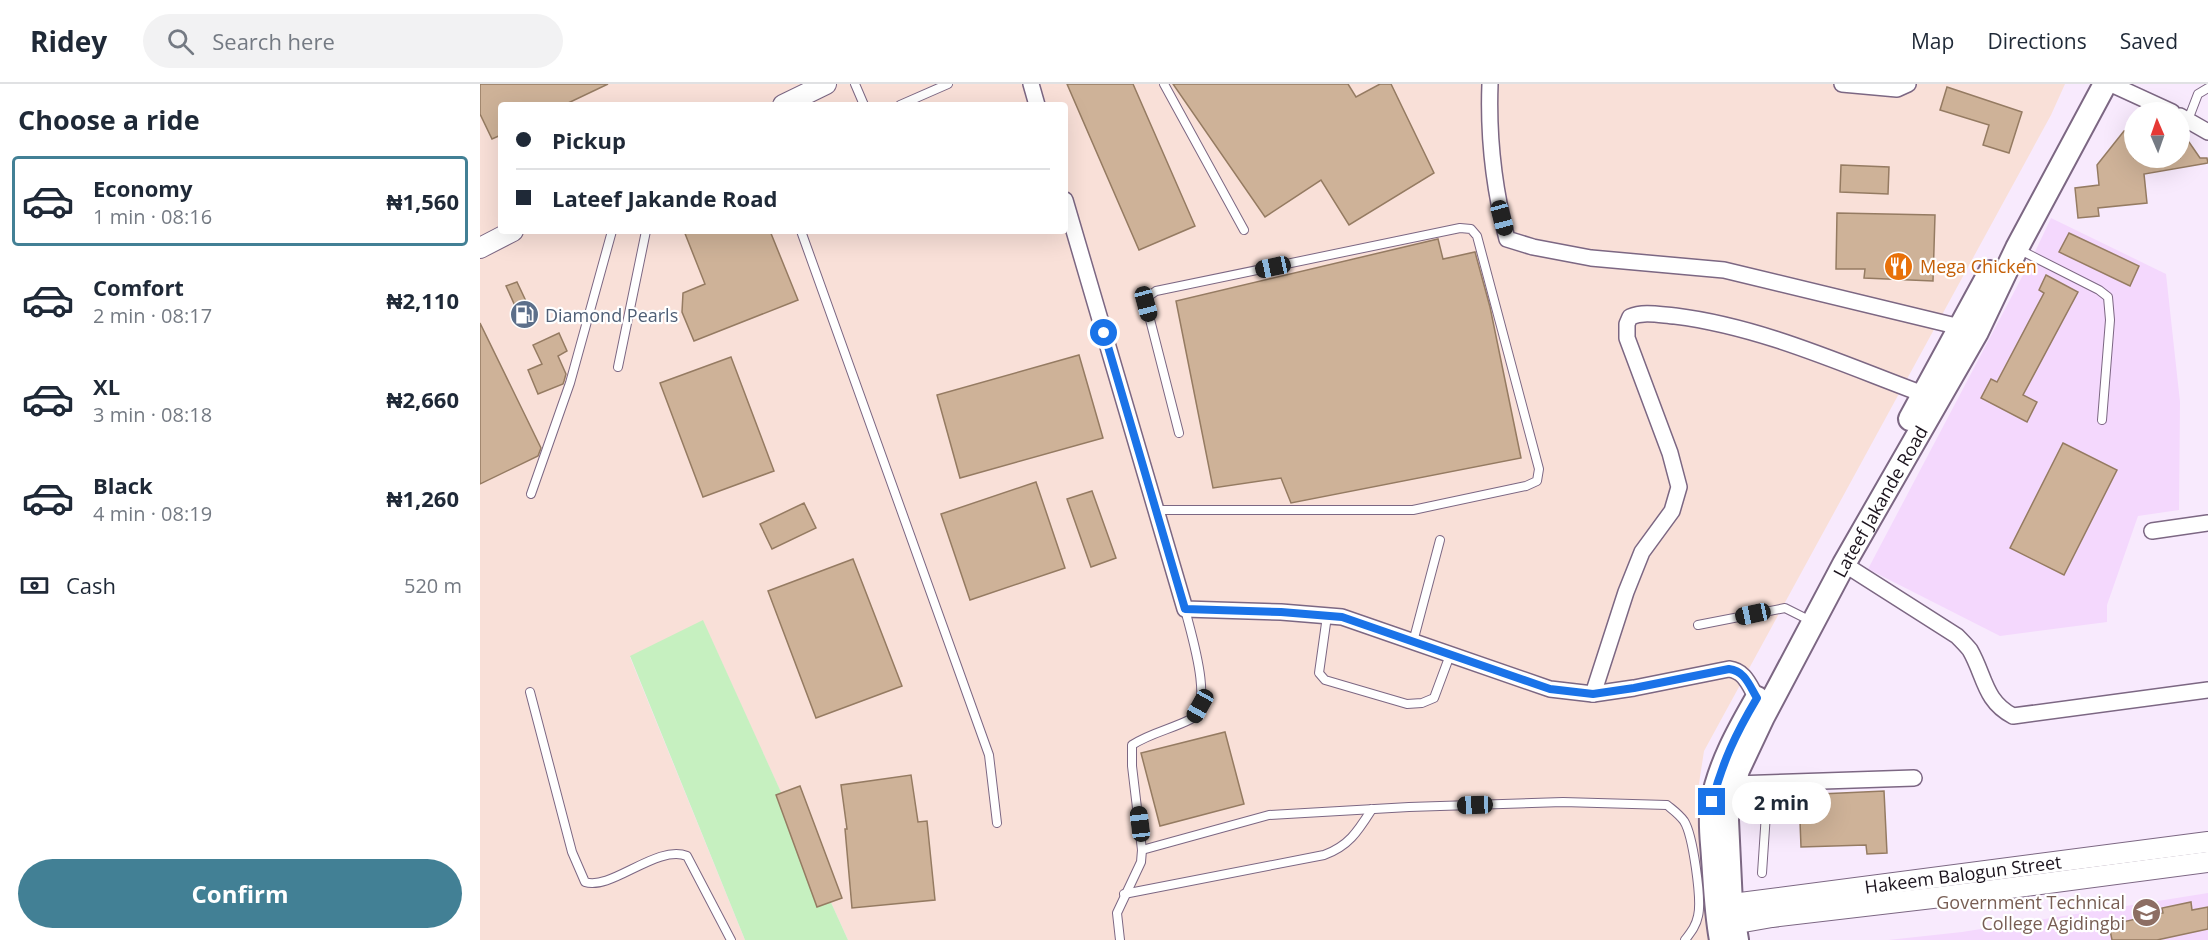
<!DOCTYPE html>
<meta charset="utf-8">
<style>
body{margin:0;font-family:"Open Sans",sans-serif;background:#f2f2f3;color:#1f2937;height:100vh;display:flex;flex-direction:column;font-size:22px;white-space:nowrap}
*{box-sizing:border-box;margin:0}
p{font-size:20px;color:#747a83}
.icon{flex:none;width:33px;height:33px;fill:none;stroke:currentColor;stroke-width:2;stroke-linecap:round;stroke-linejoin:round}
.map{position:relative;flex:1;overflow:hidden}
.panel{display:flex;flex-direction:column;background:#fff;width:480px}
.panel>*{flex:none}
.banner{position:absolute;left:18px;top:18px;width:570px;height:132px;border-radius:6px;box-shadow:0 6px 24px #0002;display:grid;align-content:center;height:132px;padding:0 18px;background:#fff}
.needle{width:39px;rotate:358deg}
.tools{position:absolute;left:1644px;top:18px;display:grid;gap:12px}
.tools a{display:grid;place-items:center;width:66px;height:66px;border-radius:50%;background:#fff;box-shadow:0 6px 24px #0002;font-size:30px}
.end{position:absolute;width:27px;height:27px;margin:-14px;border:8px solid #1a73e8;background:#fff;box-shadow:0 0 0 3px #fff}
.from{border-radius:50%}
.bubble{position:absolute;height:42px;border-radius:21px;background:#fff;box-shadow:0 6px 24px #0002;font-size:20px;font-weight:700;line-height:42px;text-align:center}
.car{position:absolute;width:18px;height:36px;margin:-18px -9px;border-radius:8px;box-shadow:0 0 4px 2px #0007;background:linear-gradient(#222 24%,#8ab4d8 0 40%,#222 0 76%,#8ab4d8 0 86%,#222 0)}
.banner b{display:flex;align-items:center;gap:21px;height:57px;font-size:22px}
.banner b+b{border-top:2px solid #e0e1e3}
.banner i{width:15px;height:15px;background:#1f2937}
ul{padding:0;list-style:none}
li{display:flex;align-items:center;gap:18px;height:90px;margin:0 12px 9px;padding:0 6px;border:3px solid transparent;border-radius:6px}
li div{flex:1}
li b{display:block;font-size:22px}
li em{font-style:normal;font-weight:700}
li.active{border-color:#428095}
li>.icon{width:54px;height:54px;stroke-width:1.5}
h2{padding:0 18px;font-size:27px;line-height:72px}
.pay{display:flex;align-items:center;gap:15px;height:66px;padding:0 18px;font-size:22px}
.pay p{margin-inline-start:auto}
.cta{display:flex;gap:12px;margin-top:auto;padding:12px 18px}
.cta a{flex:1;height:69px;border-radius:36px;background:#428095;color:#fff;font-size:24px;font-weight:700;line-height:69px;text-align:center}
header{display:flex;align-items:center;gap:36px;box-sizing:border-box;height:84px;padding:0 30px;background:#fff;border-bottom:2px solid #e0e1e3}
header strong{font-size:28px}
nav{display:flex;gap:33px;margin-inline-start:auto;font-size:21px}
.search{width:420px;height:54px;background:#f2f2f3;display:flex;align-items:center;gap:15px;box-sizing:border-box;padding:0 21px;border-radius:33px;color:#747a83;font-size:22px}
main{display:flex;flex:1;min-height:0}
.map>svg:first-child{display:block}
.industrial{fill:#f9e0d8;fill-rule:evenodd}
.built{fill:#f4d8fd}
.green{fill:#c6f0c0}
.building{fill:#ceb298;stroke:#957b62;stroke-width:1.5}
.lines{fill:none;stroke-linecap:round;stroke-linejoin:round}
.service-casing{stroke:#7c6783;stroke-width:10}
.minor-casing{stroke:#7c6783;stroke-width:18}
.tertiary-casing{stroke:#7c6783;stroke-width:22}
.secondary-casing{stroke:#7c6783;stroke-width:26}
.service{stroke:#fff;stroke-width:8}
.minor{stroke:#fff;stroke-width:15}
.tertiary{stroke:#fff;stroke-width:20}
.secondary{stroke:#fff;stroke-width:22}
.route{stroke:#1a73e8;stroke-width:8}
.labels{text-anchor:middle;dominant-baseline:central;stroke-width:4.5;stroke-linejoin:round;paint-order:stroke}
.food-label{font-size:18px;fill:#c56008;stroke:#fff;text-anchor:start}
.service-label{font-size:18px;fill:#4e5e75;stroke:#fff;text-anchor:start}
.street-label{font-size:18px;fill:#1b131d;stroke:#fff}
.education-label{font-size:18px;fill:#785e54;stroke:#fff;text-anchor:end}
</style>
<header>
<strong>Ridey</strong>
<div class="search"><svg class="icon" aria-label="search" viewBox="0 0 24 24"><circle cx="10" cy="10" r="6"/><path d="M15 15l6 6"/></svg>Search here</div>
<nav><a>Map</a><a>Directions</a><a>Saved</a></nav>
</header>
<main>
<section class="panel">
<h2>Choose a ride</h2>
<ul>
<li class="active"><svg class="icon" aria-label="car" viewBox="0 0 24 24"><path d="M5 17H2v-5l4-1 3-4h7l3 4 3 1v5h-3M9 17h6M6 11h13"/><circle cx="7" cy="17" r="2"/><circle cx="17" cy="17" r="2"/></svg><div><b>Economy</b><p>1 min · 08:16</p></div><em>₦1,560</em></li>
<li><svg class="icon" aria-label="car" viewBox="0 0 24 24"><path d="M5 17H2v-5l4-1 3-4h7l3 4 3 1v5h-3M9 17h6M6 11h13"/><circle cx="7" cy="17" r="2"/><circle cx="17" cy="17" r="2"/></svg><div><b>Comfort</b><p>2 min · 08:17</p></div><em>₦2,110</em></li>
<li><svg class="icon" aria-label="car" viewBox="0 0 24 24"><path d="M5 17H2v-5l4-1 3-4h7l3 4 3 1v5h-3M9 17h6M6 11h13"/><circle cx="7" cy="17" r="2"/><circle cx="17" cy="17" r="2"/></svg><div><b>XL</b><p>3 min · 08:18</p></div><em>₦2,660</em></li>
<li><svg class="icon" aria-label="car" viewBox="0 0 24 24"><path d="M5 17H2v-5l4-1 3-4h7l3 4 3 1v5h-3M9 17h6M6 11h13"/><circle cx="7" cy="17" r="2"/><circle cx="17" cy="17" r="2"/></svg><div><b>Black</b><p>4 min · 08:19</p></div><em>₦1,260</em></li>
</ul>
<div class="pay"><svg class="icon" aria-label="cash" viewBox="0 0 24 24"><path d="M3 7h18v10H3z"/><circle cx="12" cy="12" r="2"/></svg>Cash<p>520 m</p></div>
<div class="cta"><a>Confirm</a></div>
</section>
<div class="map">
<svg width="1728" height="856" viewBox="0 0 1728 856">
<rect width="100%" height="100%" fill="#f8eafd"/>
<path class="industrial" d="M0 0H1585L1571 31 1224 667 1216 719 1224 804 1233 856H368L223 537 150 573 265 856H0ZM21 21H585V147H21Z"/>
<g class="built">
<path d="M1571 134 1686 190 1700 318 1699 426 1658 432 1627 521V538L1520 552 1388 485 1553 172Z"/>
<path d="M1728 809V856H1408L1482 848Z"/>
</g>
<path class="green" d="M223 536 368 856H265L150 572Z"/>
<g class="building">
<path d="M0 0H128L84 21H21V51L12 55 0 30Z"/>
<path d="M587 0H653L715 142 659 166Z"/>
<path d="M693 0H868L876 13 900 0H911L954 89 869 141 841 96 785 133Z"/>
<path d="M1467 3 1542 28 1529 69 1503 61 1509 41 1460 26Z"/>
<path d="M1700 45 1720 74H1727L1728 79 1664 90 1667 119 1618 124 1619 132 1598 134 1595 104 1619 101 1617 81 1644 47 1654 46V74H1700Z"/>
<path d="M1361 81 1409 83 1408 110 1360 108Z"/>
<path d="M1357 129 1455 131 1453 197 1384 194 1385 185H1356Z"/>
<path d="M204 147H290L318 216 214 257 202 228 203 209 225 200Z"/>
<path d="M1589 149 1659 182 1650 202 1579 168Z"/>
<path d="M958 155 963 175 995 168 1010 223 1041 374 811 419 801 394 733 404 696 217Z"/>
<path d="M1566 191 1598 208 1543 311 1557 318 1547 338 1501 314 1511 295 1517 298 1564 209 1559 206Z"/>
<path d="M37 198 52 230 41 235 26 202Z"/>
<path d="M0 239 61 364 58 372 0 400Z"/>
<path d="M79 249 87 267 78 272 86 290 84 297 83 300 58 310 48 286 62 280 53 261Z"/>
<path d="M599 271 623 354 480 394 457 311Z"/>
<path d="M251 273 294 387 223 413 180 299Z"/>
<path d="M1583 359 1637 386 1584 491 1530 464Z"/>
<path d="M556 398 585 484 490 516 461 430Z"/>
<path d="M612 407 636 474 611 483 587 415Z"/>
<path d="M324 419 336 444 292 465 280 440Z"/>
<path d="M373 475 422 602 336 634 288 507Z"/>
<path d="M745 648 764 720 680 742 661 669Z"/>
<path d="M431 691 438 738 447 737 455 816 372 824 365 745H367L361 701Z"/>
<path d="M320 702 362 814 337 823 296 711Z"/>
<path d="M1404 707 1407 769 1387 770 1386 761 1321 763 1319 711Z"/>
<path d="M1711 818 1712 826 1728 823V845L1677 856H1632L1629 841 1683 829 1682 824Z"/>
</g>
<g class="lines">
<defs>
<g id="service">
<path d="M375 0 384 21"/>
<path d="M684 0 764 146"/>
<path d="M420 21 468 0"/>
<path d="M1708 36 1718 10 1728 4"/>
<path d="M321 147 509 671 517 739"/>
<path d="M1538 165 1619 206 1628 213 1630 236 1622 336"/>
<path d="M138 283 166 147"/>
<path d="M51 410 90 299 132 147"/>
<path d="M677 426H933L1046 402 1057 397 1059 385 997 152 991 145 980 144 676 207 669 212 666 220 699 349"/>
<path d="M847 532 839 589 845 596 927 620 942 619 954 614 970 571"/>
<path d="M1218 541 1305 524 1323 533"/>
<path d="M933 558 960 456"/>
<path d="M50 608 92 768 105 798C131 807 177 760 207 772L251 856"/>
<path d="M662 766 789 731 929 723 1083 718 1187 721C1193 726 1199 730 1204 737 1213 751 1222 816 1218 832 1216 842 1211 848 1205 856"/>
<path d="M1282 789 1288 700"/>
<path d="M644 810 844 771C869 762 878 747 892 725"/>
<path d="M640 856 637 829 661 778 662 766 652 682V661C670 649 692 645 711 635 735 622 710 547 705 525"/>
</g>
<g id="minor">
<path d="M551 0 557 21"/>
<path d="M1010 0C1008 52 1014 105 1027 155L1053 163 1111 174 1244 186 1480 243"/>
<path d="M1362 0 1417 5 1428 0"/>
<path d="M1631 0 1692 28"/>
<path d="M1700 32 1728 48"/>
<path d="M585 116 705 525 801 528 862 533 1070 605 1113 610 1154 604 1249 585C1265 587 1269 601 1277 614"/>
<path d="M1672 447 1728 439"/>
<path d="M1364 480 1477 552C1481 556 1486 561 1490 566 1505 592 1504 617 1533 632L1728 606"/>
<path d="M1113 610 1146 508 1162 468 1192 427 1199 403 1190 369 1147 254V240L1150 233C1164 227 1180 231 1195 232 1282 243 1362 280 1443 310"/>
<path d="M1254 700 1434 694"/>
</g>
<g id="tertiary">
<path d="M303 21 346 0"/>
<path d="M0 164 33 147"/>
<path id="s1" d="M1237 822 1728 758"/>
<path d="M1241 842 1292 833 1461 813 1728 778"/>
</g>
<g id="secondary">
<path d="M1430 335 1510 188"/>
<path d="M1241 856C1236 829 1235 801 1233 774 1232 756 1229 737 1232 719 1239 681 1258 647 1277 614"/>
<path id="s2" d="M1257 856 1251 820 1247 736 1248 722 1258 686 1283 633 1364 480 1497 248 1537 164 1625 0"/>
</g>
</defs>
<use href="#service" class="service-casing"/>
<use href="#minor" class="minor-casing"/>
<use href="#tertiary" class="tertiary-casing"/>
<use href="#secondary" class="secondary-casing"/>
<use href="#service" class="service"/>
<use href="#minor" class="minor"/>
<use href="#tertiary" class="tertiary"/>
<use href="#secondary" class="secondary"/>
</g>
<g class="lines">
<path class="route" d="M624 249 705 525 801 528 862 533 1070 605 1113 610 1154 604 1249 585C1265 587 1269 601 1277 614 1255 651 1243 677 1232 718"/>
</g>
<defs>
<symbol id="restaurant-disc" viewBox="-11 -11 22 22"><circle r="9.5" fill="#e8710a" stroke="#fff"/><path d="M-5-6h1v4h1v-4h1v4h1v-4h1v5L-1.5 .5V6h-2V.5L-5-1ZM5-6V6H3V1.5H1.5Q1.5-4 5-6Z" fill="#fff"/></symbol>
<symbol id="fuel-disc" viewBox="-11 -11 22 22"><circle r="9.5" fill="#5c6f8a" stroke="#fff"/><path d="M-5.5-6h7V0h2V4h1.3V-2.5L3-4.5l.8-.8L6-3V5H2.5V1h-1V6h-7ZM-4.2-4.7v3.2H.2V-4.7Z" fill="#fff"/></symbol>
<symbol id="school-disc" viewBox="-11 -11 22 22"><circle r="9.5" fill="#8d6e63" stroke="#fff"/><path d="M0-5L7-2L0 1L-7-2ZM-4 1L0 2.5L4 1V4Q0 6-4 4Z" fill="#fff"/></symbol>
</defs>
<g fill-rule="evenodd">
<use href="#restaurant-disc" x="1402" y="166" width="33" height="33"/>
<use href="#fuel-disc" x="28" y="214" width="33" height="33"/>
<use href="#school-disc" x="1650" y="812" width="33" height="33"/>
</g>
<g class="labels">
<g class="food-label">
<text x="1440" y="182">Mega Chicken</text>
</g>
<g class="service-label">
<text x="65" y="231">Diamond Pearls</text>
</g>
<g class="street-label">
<text stroke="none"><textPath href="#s2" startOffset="476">Lateef Jakande Road</textPath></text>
<text stroke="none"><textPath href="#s1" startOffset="248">Hakeem Balogun Street</textPath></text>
</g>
<g class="education-label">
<text x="1645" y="818">Government Technical<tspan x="1645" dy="21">College Agidingbi</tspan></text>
</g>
</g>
</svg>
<div class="tools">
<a><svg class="needle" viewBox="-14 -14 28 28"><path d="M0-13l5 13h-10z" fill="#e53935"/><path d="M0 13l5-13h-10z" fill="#747a83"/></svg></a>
</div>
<i class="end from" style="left:624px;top:249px"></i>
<i class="end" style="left:1232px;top:718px"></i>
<div class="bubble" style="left:1252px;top:698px;width:99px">2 min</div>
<i class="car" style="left:1022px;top:134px;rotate:165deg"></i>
<i class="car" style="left:793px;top:183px;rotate:258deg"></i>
<i class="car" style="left:666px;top:220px;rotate:165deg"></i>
<i class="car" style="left:1273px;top:530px;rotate:258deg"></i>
<i class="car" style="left:720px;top:622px;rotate:209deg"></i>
<i class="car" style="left:995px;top:721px;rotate:268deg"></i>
<i class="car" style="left:660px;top:740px;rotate:353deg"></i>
<div class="banner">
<b><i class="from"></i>Pickup</b>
<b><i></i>Lateef Jakande Road</b>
</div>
</div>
</main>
